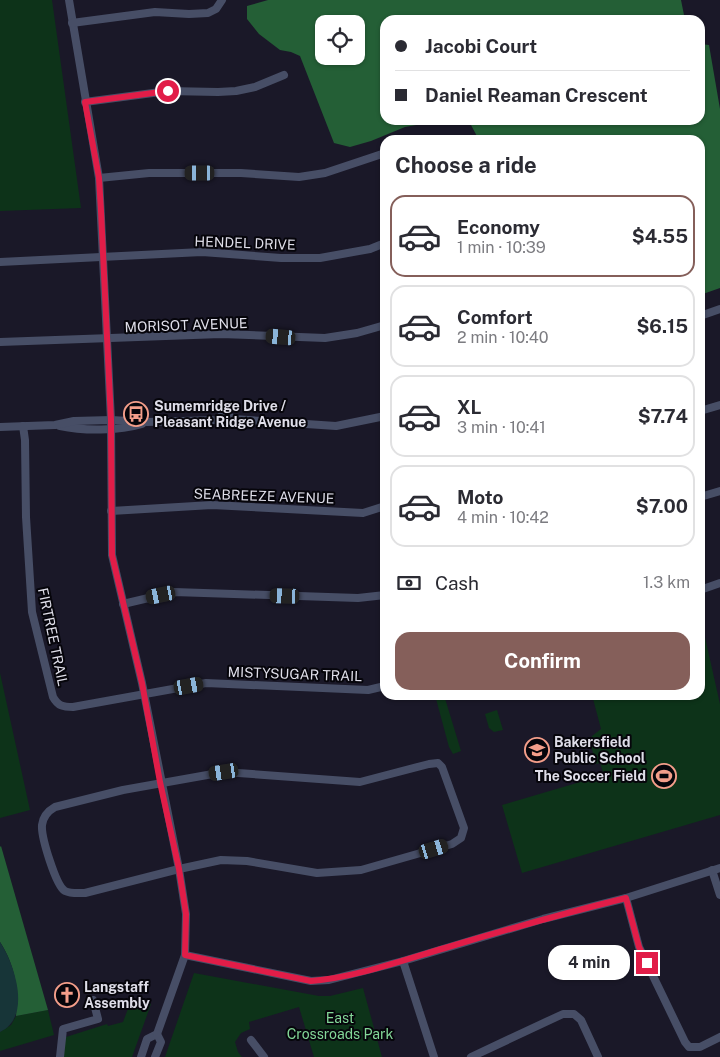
<!DOCTYPE html>
<meta charset="utf-8">
<style>
body{margin:0;font-family:"Public Sans",sans-serif;background:#f7f7f7;color:#2b2b33;height:100vh;display:flex;flex-direction:column;font-size:19px;white-space:nowrap}
*{box-sizing:border-box;margin:0}
p{font-size:16px;color:#7c7c81}
.icon{flex:none;width:28px;height:28px;fill:none;stroke:currentColor;stroke-width:2;stroke-linecap:round;stroke-linejoin:round}
.map{position:relative;flex:1;overflow:hidden}
.side{position:absolute;left:380px;top:135px;width:325px;height:565px;display:flex;flex-direction:column;background:#fff;border-radius:15px;box-shadow:0 1px 4px #0004}
.side>*{flex:none}
.banner{position:absolute;left:380px;top:15px;width:325px;height:110px;border-radius:15px;box-shadow:0 1px 4px #0004;display:grid;align-content:center;height:110px;padding:0 15px;background:#fff}
.fabs{position:absolute;left:315px;top:15px;display:grid;gap:10px}
.fabs a{display:grid;place-items:center;width:50px;height:50px;border-radius:10px;background:#fff;box-shadow:0 1px 4px #0004;font-size:25px}
.end{position:absolute;width:22px;height:22px;margin:-11px;border:6px solid #e11d48;background:#fff;box-shadow:0 0 0 2px #fff}
.from{border-radius:50%}
.bubble{position:absolute;height:35px;border-radius:15px;background:#fff;box-shadow:0 1px 4px #0004;font-size:16px;font-weight:700;line-height:35px;text-align:center}
.car{position:absolute;width:15px;height:30px;margin:-15px -8px;border-radius:6px;box-shadow:0 0 4px 1px #0007;background:linear-gradient(#222 24%,#8ab4d8 0 40%,#222 0 76%,#8ab4d8 0 86%,#222 0)}
.banner b{display:flex;align-items:center;gap:18px;height:48px;font-size:19px}
.banner b+b{border-top:1px solid #e1e1e2}
.banner i{width:12px;height:12px;background:#2b2b33}
ul{padding:0;list-style:none}
li{display:flex;align-items:center;gap:15px;height:82px;margin:0 10px 8px;padding:0 5px;border:2px solid #e1e1e2;border-radius:15px}
li div{flex:1}
li b{display:block;font-size:19px}
li em{font-style:normal;font-weight:700}
li.selected{border-color:#855f5a}
li>.icon{width:45px;height:45px;stroke-width:1.5}
h2{padding:0 15px;font-size:22px;line-height:60px}
.pay{display:flex;align-items:center;gap:12px;height:55px;padding:0 15px;font-size:19px}
.pay p{margin-inline-start:auto}
.action{display:flex;gap:10px;margin-top:auto;padding:10px 15px}
.action a{flex:1;height:58px;border-radius:15px;background:#855f5a;color:#fff;font-size:20px;font-weight:700;line-height:58px;text-align:center}
.map>svg:first-child{display:block}
.green{fill:#0d3319}
.forest{fill:#245f36;fill-rule:evenodd}
.water{fill:#173538}
.lines{fill:none;stroke-linecap:round;stroke-linejoin:round}
.minor{stroke:#474e66;stroke-width:8}
.route{stroke:#e11d48;stroke-width:6}
.labels{text-anchor:middle;dominant-baseline:central;stroke-width:4;stroke-linejoin:round;paint-order:stroke}
.street-label{font-size:14px;fill:#dfdee9;stroke:#06050b}
.poi-label{font-size:14px;font-weight:bold;fill:#dfdee9;stroke:#06050b;text-anchor:start}
.park-label{font-size:14px;fill:#83d798;stroke:#06050b}
</style>
<div class="map">
<svg width="720" height="1057" viewBox="0 0 720 1057">
<rect width="100%" height="100%" fill="#1a1828"/>
<g class="green">
<path d="M0 0H52L81 208 0 211Z"/>
<path d="M700 615 720 704V815L522 873 502 805 604 775 600 763 596 764 590 742 592 736 601 729 592 695H700Z"/>
<path d="M0 673 30 810 0 818Z"/>
<path d="M435 695H444L461 751 453 754 449 747Z"/>
<path d="M497 710 503 730 494 732 489 728 485 714Z"/>
<path d="M194 973 319 996H330L363 988 382 1057H314L299 1007 249 1022 250 1029 241 1033 235 1042 238 1052 242 1057H165Z"/>
<path d="M145 1001 151 1004 132 1057H62L66 1037 107 1024 108 1026 123 1022 129 1006Z"/>
<path d="M48 1010 54 1035 0 1051V1032L11 1025 16 1016Z"/>
</g>
<g class="forest">
<path d="M268 0H681L685 20H385V120H444L405 127 371 141 350 147 334 143 300 56 291 52 280 50 259 34 247 19V6ZM324 24H356V56H324Z"/>
<path d="M700 44 709 45 720 109V288L700 295V140H479L471 125 466 120H700Z"/>
<path d="M1 846 48 1010 16 1016C19 989 15 965 0 942V847Z"/>
</g>
<path class="water" d="M0 942C15 965 32 1017 0 1032Z"/>
<g class="lines">
<g class="minor">
<path d="M69 0 99 178 111 420 112 555 142 683 179 869 186 914 185 955 157 1034 147 1039 141 1057"/>
<path d="M72 23 155 12 189 14 208 13 216 9 222 0"/>
<path d="M85 102 168 91 218 92 236 91 255 87 284 75"/>
<path d="M99 178 149 173H241L299 177 325 173 385 153"/>
<path d="M0 262 202 252 281 258H320L370 249 385 243"/>
<path d="M700 316 720 309"/>
<path d="M0 342 221 334 325 338 357 333 385 325"/>
<path d="M700 411 720 405"/>
<path d="M217 420 221 423H229L233 419"/>
<path d="M23 426 25 440 26 517 32 612 53 697C58 706 63 707 73 707L206 683 368 690 385 686"/>
<path d="M60 426C83 431 119 431 142 424"/>
<path d="M0 427 55 425 74 421 111 420 147 422 217 420 221 416H229L233 419 336 426 385 416"/>
<path d="M700 497 720 491"/>
<path d="M111 511 212 505 363 513 385 506"/>
<path d="M700 590 720 583"/>
<path d="M123 604 174 592 358 598 385 595"/>
<path d="M438 763 442 767 464 828 461 838 452 844 361 870 317 873 247 861 221 860 179 869 85 893C79 893 71 894 65 891 56 886 41 837 42 825 43 817 48 811 55 807L123 790 224 772 360 782 429 764Z"/>
<path d="M712 870 720 895"/>
<path d="M626 898 639 947 685 1042 689 1047H700L720 1037"/>
<path d="M185 955 311 981 329 980 403 961 543 919 626 898 720 868"/>
<path d="M403 961 434 1057"/>
<path d="M251 1040 264 1057"/>
<path d="M60 1057 63 1029 98 1019 93 1000"/>
<path d="M155 1057 161 1042 157 1034"/>
<path d="M471 1057 563 1014H574L581 1020 598 1057"/>
</g>
</g>
<g class="lines">
<path class="route" d="M168 91 85 102 99 178 101 211 111 420 112 555 142 683 160 782 179 869 186 914 185 955 311 981C353 978 404 960 445 948 505 930 565 913 626 898L639 947 647 963"/>
</g>
<defs>
<symbol id="bus-ring" viewBox="-11 -11 22 22"><circle r="9.5" fill="#06050b" stroke="#f49e8a" stroke-width="1.5"/><path d="M-5-6H5V4H4V6H2V4H-2V6H-4V4H-5ZM-3.5-4V0h7V-4ZM-3.5 1.2v1.5H-2V1.2ZM2 1.2v1.5H3.5V1.2Z" fill="#f49e8a"/></symbol>
<symbol id="school-ring" viewBox="-11 -11 22 22"><circle r="9.5" fill="#06050b" stroke="#f49e8a" stroke-width="1.5"/><path d="M0-5L7-2L0 1L-7-2ZM-4 1L0 2.5L4 1V4Q0 6-4 4Z" fill="#f49e8a"/></symbol>
<symbol id="stadium-ring" viewBox="-11 -11 22 22"><circle r="9.5" fill="#06050b" stroke="#f49e8a" stroke-width="1.5"/><path d="M0-5a6.5 5 0 1 0 0 10a6.5 5 0 1 0 0-10ZM-3.5-1.8h7v3.6h-7Z" fill="#f49e8a"/></symbol>
<symbol id="church-ring" viewBox="-11 -11 22 22"><circle r="9.5" fill="#06050b" stroke="#f49e8a" stroke-width="1.5"/><path d="M-1.2-6h2.4v3.5h3.3v2.4h-3.3V6h-2.4V-.1h-3.3v-2.4h3.3Z" fill="#f49e8a"/></symbol>
</defs>
<g fill-rule="evenodd">
<use href="#bus-ring" x="122" y="400" width="28" height="28"/>
<use href="#school-ring" x="523" y="736" width="28" height="28"/>
<use href="#stadium-ring" x="650" y="762" width="28" height="28"/>
<use href="#church-ring" x="53" y="981" width="28" height="28"/>
</g>
<g class="labels">
<g class="street-label">
<text transform="translate(245 243) rotate(2)">HENDEL DRIVE</text>
<text transform="translate(186 325) rotate(-2)">MORISOT AVENUE</text>
<text transform="translate(264 496) rotate(2)">SEABREEZE AVENUE</text>
<text transform="translate(53 637) rotate(78)">FIRTREE TRAIL</text>
<text transform="translate(295 674) rotate(2)">MISTYSUGAR TRAIL</text>
</g>
<g class="poi-label">
<text x="154" y="406">Sumemridge Drive /<tspan x="154" dy="16">Pleasant Ridge Avenue</tspan></text>
<text x="554" y="742">Bakersfield<tspan x="554" dy="16">Public School</tspan></text>
<text x="646" y="776" text-anchor="end">The Soccer Field</text>
<text x="84" y="987">Langstaff<tspan x="84" dy="16">Assembly</tspan></text>
</g>
<g class="park-label">
<text x="340" y="1018">East<tspan x="340" dy="16">Crossroads Park</tspan></text>
</g>
</g>
</svg>
<div class="fabs">
<a><svg class="icon" aria-label="locate" viewBox="0 0 24 24"><circle cx="12" cy="12" r="6"/><path d="M12 2v4M12 18v4M2 12h4M18 12h4"/></svg></a>
</div>
<i class="end from" style="left:168px;top:91px"></i>
<i class="end" style="left:647px;top:963px"></i>
<div class="bubble" style="left:548px;top:945px;width:82px">4 min</div>
<i class="car" style="left:200px;top:173px;rotate:270deg"></i>
<i class="car" style="left:281px;top:337px;rotate:275deg"></i>
<i class="car" style="left:161px;top:595px;rotate:258deg"></i>
<i class="car" style="left:285px;top:596px;rotate:272deg"></i>
<i class="car" style="left:189px;top:686px;rotate:80deg"></i>
<i class="car" style="left:224px;top:772px;rotate:261deg"></i>
<i class="car" style="left:434px;top:849px;rotate:73deg"></i>
<div class="banner">
<b><i class="from"></i>Jacobi Court</b>
<b><i></i>Daniel Reaman Crescent</b>
</div>
<section class="side">
<h2>Choose a ride</h2>
<ul>
<li class="selected"><svg class="icon" aria-label="car" viewBox="0 0 24 24"><path d="M5 17H2v-5l4-1 3-4h7l3 4 3 1v5h-3M9 17h6M6 11h13"/><circle cx="7" cy="17" r="2"/><circle cx="17" cy="17" r="2"/></svg><div><b>Economy</b><p>1 min · 10:39</p></div><em>$4.55</em></li>
<li><svg class="icon" aria-label="car" viewBox="0 0 24 24"><path d="M5 17H2v-5l4-1 3-4h7l3 4 3 1v5h-3M9 17h6M6 11h13"/><circle cx="7" cy="17" r="2"/><circle cx="17" cy="17" r="2"/></svg><div><b>Comfort</b><p>2 min · 10:40</p></div><em>$6.15</em></li>
<li><svg class="icon" aria-label="car" viewBox="0 0 24 24"><path d="M5 17H2v-5l4-1 3-4h7l3 4 3 1v5h-3M9 17h6M6 11h13"/><circle cx="7" cy="17" r="2"/><circle cx="17" cy="17" r="2"/></svg><div><b>XL</b><p>3 min · 10:41</p></div><em>$7.74</em></li>
<li><svg class="icon" aria-label="car" viewBox="0 0 24 24"><path d="M5 17H2v-5l4-1 3-4h7l3 4 3 1v5h-3M9 17h6M6 11h13"/><circle cx="7" cy="17" r="2"/><circle cx="17" cy="17" r="2"/></svg><div><b>Moto</b><p>4 min · 10:42</p></div><em>$7.00</em></li>
</ul>
<div class="pay"><svg class="icon" aria-label="cash" viewBox="0 0 24 24"><path d="M3 7h18v10H3z"/><circle cx="12" cy="12" r="2"/></svg>Cash<p>1.3 km</p></div>
<div class="action"><a>Confirm</a></div>
</section>
</div>
